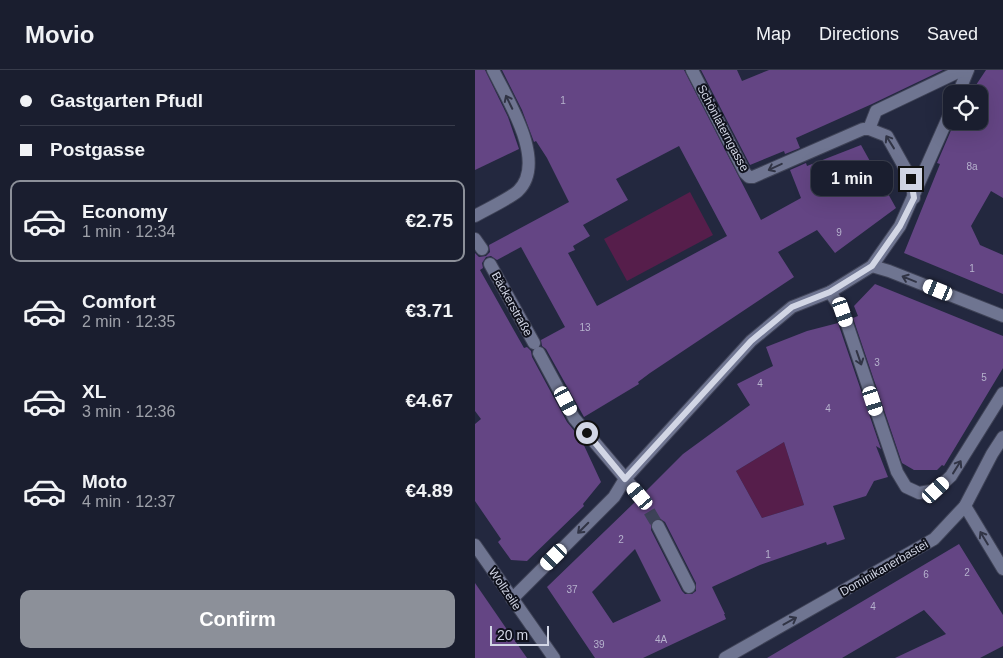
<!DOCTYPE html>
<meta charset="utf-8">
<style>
body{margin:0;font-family:Helvetica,sans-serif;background:#272b3b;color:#f1f3f6;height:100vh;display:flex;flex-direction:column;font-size:19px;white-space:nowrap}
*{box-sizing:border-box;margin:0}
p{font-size:16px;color:#9fa2aa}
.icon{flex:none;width:28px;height:28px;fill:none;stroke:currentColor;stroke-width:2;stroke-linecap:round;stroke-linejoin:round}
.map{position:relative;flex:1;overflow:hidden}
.drawer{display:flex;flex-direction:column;background:#1a1e2f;width:475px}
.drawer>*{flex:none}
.banner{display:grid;align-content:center;height:110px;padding:0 20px;background:#1a1e2f}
.buttons{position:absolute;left:468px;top:15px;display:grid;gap:10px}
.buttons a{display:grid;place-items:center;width:45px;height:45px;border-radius:10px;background:#1a1e2f;box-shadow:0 5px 20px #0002,0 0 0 1px #383c4b;font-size:25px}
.scale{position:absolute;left:15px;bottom:12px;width:59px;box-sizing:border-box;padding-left:5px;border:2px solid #d2d6e5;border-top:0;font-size:14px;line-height:18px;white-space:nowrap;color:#d2d6e5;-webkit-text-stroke:4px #0f111c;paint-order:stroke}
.end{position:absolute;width:22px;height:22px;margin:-11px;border:6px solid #d2d6e5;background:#111;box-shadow:0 0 0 2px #111}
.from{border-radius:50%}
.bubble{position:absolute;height:35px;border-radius:10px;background:#1a1e2f;box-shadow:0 5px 20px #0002,0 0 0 1px #383c4b;font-size:16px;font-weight:800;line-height:35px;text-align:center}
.car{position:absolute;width:15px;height:30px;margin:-15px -8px;border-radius:6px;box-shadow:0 0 4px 1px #0007;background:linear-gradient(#fff 24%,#345 0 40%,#fff 0 76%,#345 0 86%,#fff 0)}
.banner b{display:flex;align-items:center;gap:18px;height:48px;font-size:19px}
.banner b+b{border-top:1px solid #383c4b}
.banner i{width:12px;height:12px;background:#f1f3f6}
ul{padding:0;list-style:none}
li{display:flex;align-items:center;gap:15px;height:82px;margin:0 10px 8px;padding:0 10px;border:2px solid transparent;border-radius:10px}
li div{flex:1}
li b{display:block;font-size:19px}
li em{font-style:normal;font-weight:800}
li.active{border-color:#8c9099}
li>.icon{width:45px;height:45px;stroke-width:1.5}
.action{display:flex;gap:10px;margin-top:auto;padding:10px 20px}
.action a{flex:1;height:58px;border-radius:10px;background:#8c9099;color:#fff;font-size:20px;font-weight:800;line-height:58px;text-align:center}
header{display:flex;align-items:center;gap:30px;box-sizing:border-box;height:70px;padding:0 25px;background:#1a1e2f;border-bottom:1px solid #383c4b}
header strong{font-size:24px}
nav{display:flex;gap:28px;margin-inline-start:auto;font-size:18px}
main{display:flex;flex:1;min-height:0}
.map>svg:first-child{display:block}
.green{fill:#561e4b}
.building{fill:#644584;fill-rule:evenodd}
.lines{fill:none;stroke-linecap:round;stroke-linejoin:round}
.street-tunnel{stroke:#3d4258;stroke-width:12;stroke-dasharray:12 6;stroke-linecap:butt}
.street-casing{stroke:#3f4357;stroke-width:14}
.street{stroke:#6f7591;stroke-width:12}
.oneway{stroke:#313445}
.route{stroke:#d2d6e5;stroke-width:6}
.labels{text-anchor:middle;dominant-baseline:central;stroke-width:4;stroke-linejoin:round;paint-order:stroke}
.number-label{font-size:10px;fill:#b6b2cd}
.street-label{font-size:12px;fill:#d2d6e5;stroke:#0f111c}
</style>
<header>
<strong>Movio</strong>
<nav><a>Map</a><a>Directions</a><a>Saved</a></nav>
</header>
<main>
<section class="drawer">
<div class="banner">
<b><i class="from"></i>Gastgarten Pfudl</b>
<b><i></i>Postgasse</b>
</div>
<ul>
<li class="active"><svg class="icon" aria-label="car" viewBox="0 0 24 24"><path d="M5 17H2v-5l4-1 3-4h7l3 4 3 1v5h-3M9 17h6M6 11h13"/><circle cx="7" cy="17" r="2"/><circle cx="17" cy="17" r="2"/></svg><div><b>Economy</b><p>1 min · 12:34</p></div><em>€2.75</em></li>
<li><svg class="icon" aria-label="car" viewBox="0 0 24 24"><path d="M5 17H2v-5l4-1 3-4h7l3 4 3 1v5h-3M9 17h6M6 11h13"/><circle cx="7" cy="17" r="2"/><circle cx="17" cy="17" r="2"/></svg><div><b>Comfort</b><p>2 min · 12:35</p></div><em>€3.71</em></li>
<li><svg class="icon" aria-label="car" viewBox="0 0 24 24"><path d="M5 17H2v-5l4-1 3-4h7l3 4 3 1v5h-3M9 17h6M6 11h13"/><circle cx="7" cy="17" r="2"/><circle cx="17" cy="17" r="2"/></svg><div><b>XL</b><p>3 min · 12:36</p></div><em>€4.67</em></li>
<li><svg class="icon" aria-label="car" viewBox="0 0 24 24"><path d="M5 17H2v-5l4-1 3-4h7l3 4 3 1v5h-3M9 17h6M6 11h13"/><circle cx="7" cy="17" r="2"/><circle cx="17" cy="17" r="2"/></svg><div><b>Moto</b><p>4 min · 12:37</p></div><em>€4.89</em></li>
</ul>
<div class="action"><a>Confirm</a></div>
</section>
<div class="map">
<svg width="528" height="588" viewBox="0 0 528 588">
<rect width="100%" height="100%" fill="#23283f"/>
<g class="green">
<path d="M215 122 238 165 152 211 129 169Z"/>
<path d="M309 372 329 435 287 448 261 401Z"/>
</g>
<g class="building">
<path d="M0 0H10L33 47 44 79 0 100Z"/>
<path d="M27 0H209L286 150 326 128 315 100 331 93 332 96 386 75 421 138 360 183 342 160 303 182 319 207 175 303 163 312 164 314 109 347 71 279 67 276 66 270 90 257 46 177 22 190 16 186 11 187 7 193 8 198 5 200 49 278 52 277 56 281 57 287 92 352 106 369 126 412 108 434 109 436 52 491 36 490 23 472 26 469 0 431V354L6 349 0 341V183L4 187 11 186 15 182 14 175 94 132 72 88 61 71 59 72 47 40ZM204 76 252 166 122 236 93 183 100 180 98 176 115 166 108 155 153 130 141 109Z"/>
<path d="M226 0H262L267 11 294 0H468L397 34 321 68 325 78 310 84 309 81 275 95Z"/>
<path d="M511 0H528V128L516 121 496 156 505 175 528 185V224L429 183 465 94 462 93 480 51H504V24H495Z"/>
<path d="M400 214 528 266V298L469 396 467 395 462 400H439L427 393 378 248 383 246 379 236Z"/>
<path d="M363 253 406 379 401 376 413 407 399 411 391 426 358 436 370 469 352 475 351 472 285 495 237 517 250 544H249L251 549 168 588H120L72 517 160 432 166 434 171 432 173 425 171 421 208 384 275 335 262 314 298 296 291 277 332 261ZM309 372 329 435 287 448 261 401ZM184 448 190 452 221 513V521L217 524H210L207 521 176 460 177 451ZM160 479 186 531 138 553 117 522Z"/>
<path d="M484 474 528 545V576L505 588H420L471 564 449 540 367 588H292Z"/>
<path d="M0 513 33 561 52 588H0Z"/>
</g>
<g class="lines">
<path class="street-tunnel" d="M165 426 183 456"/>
<defs>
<g id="street">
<path d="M217 0 270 103 274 107H278L388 59H394L412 66 436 109 439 128"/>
<path d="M483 24 493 0"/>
<path d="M394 59 401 41 487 0"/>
<path d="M0 146C12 139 34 129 43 121 73 92 32 29 18 0"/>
<path d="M0 169 7 179"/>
<path d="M15 194 59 273"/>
<path d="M397 196 414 201 528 246"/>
<path d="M355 222 368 242 422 402 431 417 444 423 461 420 476 406 528 323"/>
<path d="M64 283 99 348 165 426"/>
<path d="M490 436 528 499"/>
<path d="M183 456 214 517"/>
<path d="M0 475 79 588"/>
<path d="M37 529 139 427 150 409 276 271 317 237 355 222 397 196 425 156 476 41"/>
<path d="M250 588 459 469 490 436 517 384 528 367"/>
</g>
</defs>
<use href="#street" class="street-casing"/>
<use href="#street" class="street"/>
</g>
<defs><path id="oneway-shaft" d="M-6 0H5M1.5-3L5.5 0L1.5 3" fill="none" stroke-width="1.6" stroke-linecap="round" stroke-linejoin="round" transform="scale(1.25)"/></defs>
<g class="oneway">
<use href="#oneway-shaft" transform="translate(34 32) rotate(-116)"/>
<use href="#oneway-shaft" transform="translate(415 72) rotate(-122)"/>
<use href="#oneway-shaft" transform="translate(300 97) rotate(155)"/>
<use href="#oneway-shaft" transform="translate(434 209) rotate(-158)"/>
<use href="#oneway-shaft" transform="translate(384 288) rotate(71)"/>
<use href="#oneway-shaft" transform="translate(482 397) rotate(-58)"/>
<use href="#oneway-shaft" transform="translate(108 458) rotate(135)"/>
<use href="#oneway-shaft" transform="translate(509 468) rotate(-121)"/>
<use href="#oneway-shaft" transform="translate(315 551) rotate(-29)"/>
</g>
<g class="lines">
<path class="route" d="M112 363 150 409 276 271 317 237 355 222 397 196 425 156 439 128 436 109"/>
</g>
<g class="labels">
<g class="number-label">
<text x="88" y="30">1</text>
<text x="497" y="96">8a</text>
<text x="364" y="162">9</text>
<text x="497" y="198">1</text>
<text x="110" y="257">13</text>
<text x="402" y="292">3</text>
<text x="509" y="307">5</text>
<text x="285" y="313">4</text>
<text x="353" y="338">4</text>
<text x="146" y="469">2</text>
<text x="293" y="484">1</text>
<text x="492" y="502">2</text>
<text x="451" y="504">6</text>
<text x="97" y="519">37</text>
<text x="398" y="536">4</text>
<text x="186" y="569">4A</text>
<text x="124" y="574">39</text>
</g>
<g class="street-label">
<text transform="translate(248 58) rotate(62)">Schönlaterngasse</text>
<text transform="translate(37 234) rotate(61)">Bäckerstraße</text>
<text transform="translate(409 498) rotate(-30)">Dominikanerbastei</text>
<text transform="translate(30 519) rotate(56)">Wollzeile</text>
</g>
</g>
</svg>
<div class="buttons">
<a><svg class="icon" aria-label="locate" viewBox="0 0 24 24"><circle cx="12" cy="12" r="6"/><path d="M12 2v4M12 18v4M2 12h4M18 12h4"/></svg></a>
</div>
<div class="scale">20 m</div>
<i class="end from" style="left:112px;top:363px"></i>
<i class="end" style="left:436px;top:109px"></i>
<div class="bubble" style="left:336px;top:91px;width:82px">1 min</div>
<i class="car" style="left:463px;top:220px;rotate:292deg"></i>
<i class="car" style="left:368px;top:242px;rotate:161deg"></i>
<i class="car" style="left:91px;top:331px;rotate:152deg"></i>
<i class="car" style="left:398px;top:331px;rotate:162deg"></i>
<i class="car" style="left:461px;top:420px;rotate:47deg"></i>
<i class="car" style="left:165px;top:426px;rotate:320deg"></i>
<i class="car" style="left:79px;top:487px;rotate:225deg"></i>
</div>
</main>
